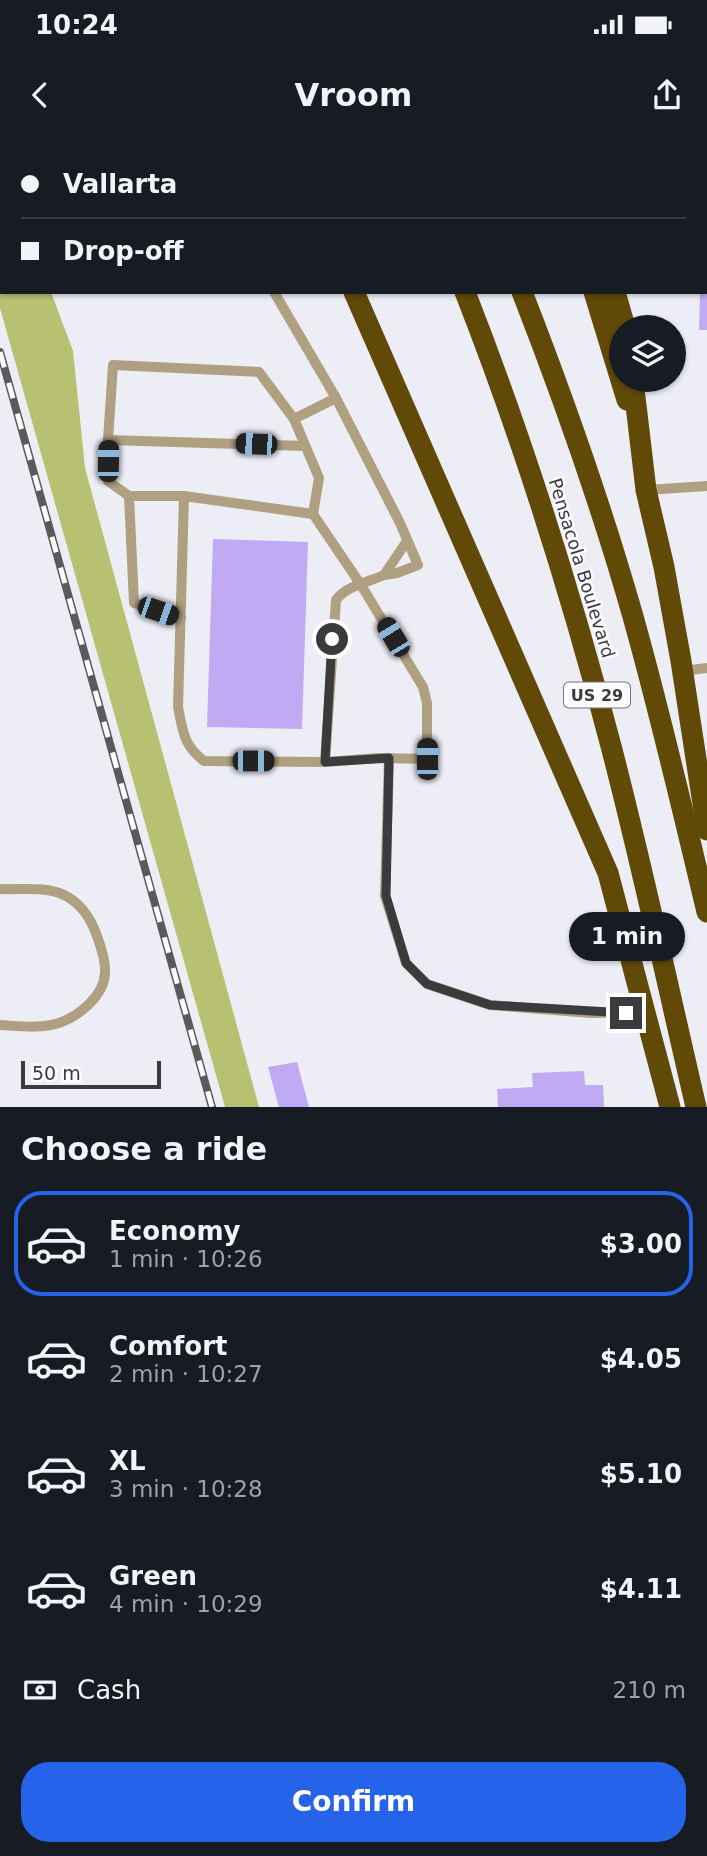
<!DOCTYPE html>
<meta charset="utf-8">
<style>
body{margin:0;font-family:"DejaVu Sans",sans-serif;background:#242831;color:#f1f3f6;height:100vh;display:flex;flex-direction:column;font-size:26px;white-space:nowrap}
*{box-sizing:border-box;margin:0}
p{font-size:23px;color:#9ea1a6}
.icon{flex:none;width:38px;height:38px;fill:none;stroke:currentColor;stroke-width:2;stroke-linecap:round;stroke-linejoin:round}
.map{position:relative;height:967px;overflow:hidden}
.side{display:flex;flex-direction:column;background:#171b24;flex:1}
.side>*{flex:none}
.banner{position:absolute;left:0px;top:0px;width:707px;height:154px;box-shadow:0 2px 5px #0004;display:grid;align-content:center;height:154px;padding:0 21px;background:#171b24}
.tools{position:absolute;left:609px;top:175px;display:grid;gap:14px}
.tools a{display:grid;place-items:center;width:77px;height:77px;border-radius:50%;background:#171b24;box-shadow:0 2px 5px #0004;font-size:35px}
.scale{position:absolute;left:21px;bottom:18px;width:140px;box-sizing:border-box;padding-left:7px;border:4px solid #3b3b3e;border-top:0;font-size:19px;line-height:24px;white-space:nowrap;color:#3b3b3e;-webkit-text-stroke:5px #fbfbfe;paint-order:stroke}
.end{position:absolute;width:32px;height:32px;margin:-16px;border:9px solid #3b3b3e;background:#fff;box-shadow:0 0 0 4px #fff}
.from{border-radius:50%}
.bubble{position:absolute;height:49px;border-radius:24px;background:#171b24;box-shadow:0 2px 5px #0004;font-size:23px;font-weight:800;line-height:49px;text-align:center}
.car{position:absolute;width:21px;height:42px;margin:-21px -10px;border-radius:9px;box-shadow:0 0 5px 2px #0007;background:linear-gradient(#222 24%,#8ab4d8 0 40%,#222 0 76%,#8ab4d8 0 86%,#222 0)}
.banner b{display:flex;align-items:center;gap:24px;height:66px;font-size:26px}
.banner b+b{border-top:2px solid #363941}
.banner i{width:18px;height:18px;background:#f1f3f6}
ul{padding:0;list-style:none}
li{display:flex;align-items:center;gap:21px;height:105px;margin:0 14px 10px;padding:0 7px;border:4px solid transparent;border-radius:28px}
li div{flex:1}
li b{display:block;font-size:26px}
li em{font-style:normal;font-weight:800}
li.active{border-color:#2563eb}
li>.icon{width:63px;height:63px;stroke-width:1.5}
h2{padding:0 21px;font-size:32px;line-height:84px}
.pay{display:flex;align-items:center;gap:18px;height:77px;padding:0 21px;font-size:26px}
.pay p{margin-inline-start:auto}
.primary-button{display:flex;gap:14px;margin-top:auto;padding:14px 21px}
.primary-button a{flex:1;height:80px;border-radius:28px;background:#2563eb;color:#fff;font-size:28px;font-weight:800;line-height:80px;text-align:center}
.status{display:flex;justify-content:space-between;align-items:center;height:49px;padding:0 35px;background:#171b24;direction:ltr}
.status svg{height:19px;fill:currentColor}
header{display:flex;justify-content:space-between;align-items:center;height:91px;padding:0 21px;background:#171b24;font-size:32px;font-weight:800}
.map>svg:first-child{display:block}
.forest{fill:#b8c071}
.building{fill:#bfaaf3}
.lines{fill:none;stroke-linecap:round;stroke-linejoin:round}
.lane{stroke:#afa081;stroke-width:10}
.highway{stroke:#614907;stroke-width:21}
.rail-casing{stroke:#5a5a5d;stroke-width:8}
.rail{stroke:#fbfbfe;stroke-width:5;stroke-dasharray:16;stroke-linecap:butt}
.route{stroke:#3b3b3e;stroke-width:9}
.labels{text-anchor:middle;dominant-baseline:central;stroke-width:5;stroke-linejoin:round;paint-order:stroke}
.shield{fill:#fbfbfe;stroke:#757578;stroke-width:2}
.shield-label{font-size:16px;font-weight:bold;fill:#3b3b3e}
.street-label{font-size:18px;fill:#3b3b3e;stroke:#fbfbfe}
</style>
<div class="status"><b>10:24</b><svg viewBox="0 0 49 12"><path d="M0 12V9h3v3zM5 12V6h3v6zM10 12V3h3v9zM15 12V0h3v12zM26 1h20v11H26zM47 4h2v5h-2z"/></svg></div>
<header><svg class="icon" aria-label="back" viewBox="0 0 24 24"><path d="M15 5l-7 7 7 7"/></svg>Vroom<svg class="icon" aria-label="share" viewBox="0 0 24 24"><path d="M12 15V3M7 8l5-5 5 5M5 13v7h14v-7"/></svg></header>
<div class="map">
<svg width="707" height="967" viewBox="0 0 707 967">
<rect width="100%" height="100%" fill="#ededf5"/>
<path class="forest" d="M0 0 2 152H51L73 211 85 328 259 967H225L0 168Z"/>
<g class="building">
<path d="M700 152H707V190H699Z"/>
<path d="M213 399 308 402 302 589 207 587Z"/>
<path d="M297 922 309 967H279L268 927Z"/>
<path d="M584 931 585 945H603L604 967H498L497 949 533 947 532 933Z"/>
</g>
<g class="lines">
<g class="lane">
<path d="M183 0 184 2"/>
<path d="M274 152 336 258 400 383 418 425 397 433 384 435 407 401"/>
<path d="M294 279 259 232 113 225 108 300 305 306"/>
<path d="M108 300V341L129 356"/>
<path d="M646 350 707 346"/>
<path d="M313 374 319 338 294 279 336 258"/>
<path d="M181 478 134 463 129 356H184"/>
<path d="M683 531 707 528"/>
<path d="M389 618 385 756 406 823 427 844 490 865 591 873 646 872"/>
<path d="M325 622 204 621C183 605 183 591 178 567L184 356 313 374 361 445 423 547 427 563V619L379 618 325 622 336 460C346 446 368 442 384 435"/>
<path d="M0 749C20 750 46 746 64 755 81 763 91 779 97 796 101 807 106 822 105 833 104 856 79 876 59 883 41 889 19 886 0 885"/>
</g>
<g class="highway">
<path d="M290 0V2"/>
<path d="M404 0 405 2"/>
<path d="M460 0V2"/>
<path d="M544 0 545 2"/>
<path d="M569 0 570 2"/>
<path d="M354 152 608 733 670 967"/>
<path d="M465 152C523 300 571 453 611 606 642 725 668 847 696 967"/>
<path d="M522 152C563 257 601 365 632 473 660 572 683 672 707 772"/>
<path d="M594 152 627 260"/>
<path d="M615 152 625 187"/>
<path d="M633 240 646 350 664 427 681 521 707 690"/>
</g>
<defs>
<path id="rail" d="M0 212 212 967"/>
</defs>
<use href="#rail" class="rail-casing"/>
<use href="#rail" class="rail"/>
</g>
<g class="lines">
<path class="route" d="M332 499 325 622 389 618 386 756 406 823 427 844 490 865 626 873"/>
</g>
<g class="labels">
<rect class="shield" x="564" y="542.5" width="66" height="25" rx="5"/>
<g class="shield-label">
<text x="597" y="555">US 29</text>
</g>
<g class="street-label">
<text transform="translate(582 428) rotate(73)">Pensacola Boulevard</text>
</g>
</g>
</svg>
<div class="tools">
<a><svg class="icon" aria-label="layers" viewBox="0 0 24 24"><path d="M12 4l9 5-9 5-9-5zM3 14l9 5 9-5"/></svg></a>
</div>
<div class="scale">50 m</div>
<i class="end from" style="left:332px;top:499px"></i>
<i class="end" style="left:626px;top:873px"></i>
<div class="bubble" style="left:569px;top:772px;width:116px">1 min</div>
<i class="car" style="left:256px;top:304px;rotate:272deg"></i>
<i class="car" style="left:108px;top:321px;rotate:1deg"></i>
<i class="car" style="left:158px;top:471px;rotate:109deg"></i>
<i class="car" style="left:393px;top:497px;rotate:329deg"></i>
<i class="car" style="left:427px;top:619px;rotate:0deg"></i>
<i class="car" style="left:253px;top:621px;rotate:90deg"></i>
<div class="banner">
<b><i class="from"></i>Vallarta</b>
<b><i></i>Drop-off</b>
</div>
</div>
<section class="side">
<h2>Choose a ride</h2>
<ul>
<li class="active"><svg class="icon" aria-label="car" viewBox="0 0 24 24"><path d="M5 17H2v-5l4-1 3-4h7l3 4 3 1v5h-3M9 17h6M6 11h13"/><circle cx="7" cy="17" r="2"/><circle cx="17" cy="17" r="2"/></svg><div><b>Economy</b><p>1 min · 10:26</p></div><em>$3.00</em></li>
<li><svg class="icon" aria-label="car" viewBox="0 0 24 24"><path d="M5 17H2v-5l4-1 3-4h7l3 4 3 1v5h-3M9 17h6M6 11h13"/><circle cx="7" cy="17" r="2"/><circle cx="17" cy="17" r="2"/></svg><div><b>Comfort</b><p>2 min · 10:27</p></div><em>$4.05</em></li>
<li><svg class="icon" aria-label="car" viewBox="0 0 24 24"><path d="M5 17H2v-5l4-1 3-4h7l3 4 3 1v5h-3M9 17h6M6 11h13"/><circle cx="7" cy="17" r="2"/><circle cx="17" cy="17" r="2"/></svg><div><b>XL</b><p>3 min · 10:28</p></div><em>$5.10</em></li>
<li><svg class="icon" aria-label="car" viewBox="0 0 24 24"><path d="M5 17H2v-5l4-1 3-4h7l3 4 3 1v5h-3M9 17h6M6 11h13"/><circle cx="7" cy="17" r="2"/><circle cx="17" cy="17" r="2"/></svg><div><b>Green</b><p>4 min · 10:29</p></div><em>$4.11</em></li>
</ul>
<div class="pay"><svg class="icon" aria-label="cash" viewBox="0 0 24 24"><path d="M3 7h18v10H3z"/><circle cx="12" cy="12" r="2"/></svg>Cash<p>210 m</p></div>
<div class="primary-button"><a>Confirm</a></div>
</section>
